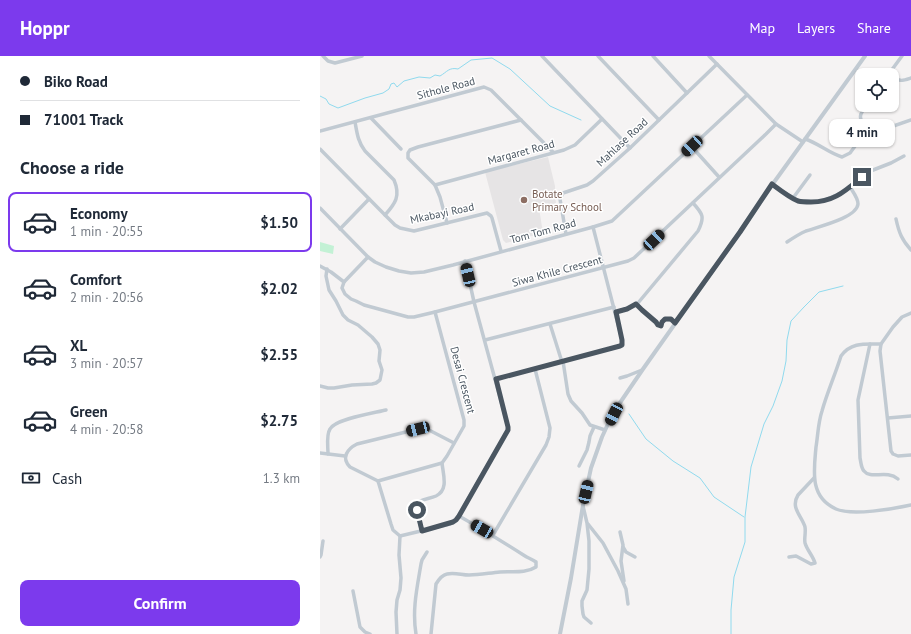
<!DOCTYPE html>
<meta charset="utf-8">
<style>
body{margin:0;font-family:"PT Sans",sans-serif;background:#f2f2f3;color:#1f2937;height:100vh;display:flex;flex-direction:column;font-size:15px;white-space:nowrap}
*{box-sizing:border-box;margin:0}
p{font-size:13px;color:#747a83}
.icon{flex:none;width:22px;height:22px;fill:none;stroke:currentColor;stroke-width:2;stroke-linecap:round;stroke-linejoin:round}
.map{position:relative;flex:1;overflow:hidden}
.sheet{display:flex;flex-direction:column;background:#fff;width:320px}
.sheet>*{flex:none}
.hud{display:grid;align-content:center;height:88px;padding:0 20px;background:#fff}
.controls{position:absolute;left:535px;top:12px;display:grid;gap:8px}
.controls a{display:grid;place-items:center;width:44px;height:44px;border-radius:8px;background:#fff;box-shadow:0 1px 3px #0004;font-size:20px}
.end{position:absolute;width:18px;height:18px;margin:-9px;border:5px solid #4a5661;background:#fff;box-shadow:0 0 0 2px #fff}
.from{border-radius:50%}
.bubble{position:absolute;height:28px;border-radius:8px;background:#fff;box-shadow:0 1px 3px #0004;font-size:13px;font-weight:700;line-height:28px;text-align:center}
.car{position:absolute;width:12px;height:24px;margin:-12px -6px;border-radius:5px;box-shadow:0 0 3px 1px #0007;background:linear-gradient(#222 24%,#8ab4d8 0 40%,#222 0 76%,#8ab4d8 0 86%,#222 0)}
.hud b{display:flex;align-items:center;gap:14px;height:38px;font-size:15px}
.hud b+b{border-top:1px solid #e0e1e3}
.hud i{width:10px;height:10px;background:#1f2937}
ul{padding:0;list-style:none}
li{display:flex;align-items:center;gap:12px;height:60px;margin:0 8px 6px;padding:0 12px;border:2px solid transparent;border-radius:8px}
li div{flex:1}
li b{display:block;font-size:15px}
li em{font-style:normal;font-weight:700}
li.active{border-color:#7c3aed}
li>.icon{width:36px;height:36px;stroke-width:1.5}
h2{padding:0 20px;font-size:18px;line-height:48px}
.pay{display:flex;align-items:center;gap:10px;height:44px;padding:0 20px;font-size:15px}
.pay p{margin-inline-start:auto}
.action{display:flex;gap:8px;margin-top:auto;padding:8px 20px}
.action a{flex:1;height:46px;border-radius:8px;background:#7c3aed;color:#fff;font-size:16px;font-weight:700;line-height:46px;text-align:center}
header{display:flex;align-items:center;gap:24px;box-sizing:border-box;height:56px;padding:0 20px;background:#7c3aed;color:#fff}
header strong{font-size:19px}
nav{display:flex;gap:22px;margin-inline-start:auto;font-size:14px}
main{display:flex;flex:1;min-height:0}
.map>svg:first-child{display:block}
.education{fill:#e6e4e5}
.green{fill:#c3f1d5}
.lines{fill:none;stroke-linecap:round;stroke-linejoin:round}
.stream{stroke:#90daee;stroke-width:1}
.minor{stroke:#c1cad2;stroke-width:3.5}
.tertiary{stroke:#c1cad2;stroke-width:4}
.route{stroke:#4a5661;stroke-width:5}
.education-dot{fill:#8d6e63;stroke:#fff;stroke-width:1.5}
.labels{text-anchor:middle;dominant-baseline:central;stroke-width:3;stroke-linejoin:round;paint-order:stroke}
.street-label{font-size:11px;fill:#4a5661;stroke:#fff}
.education-label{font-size:11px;fill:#785e54;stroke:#fff;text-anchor:start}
</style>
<header>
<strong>Hoppr</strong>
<nav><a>Map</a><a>Layers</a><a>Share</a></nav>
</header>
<main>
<section class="sheet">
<div class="hud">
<b><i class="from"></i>Biko Road</b>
<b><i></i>71001 Track</b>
</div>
<h2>Choose a ride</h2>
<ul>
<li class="active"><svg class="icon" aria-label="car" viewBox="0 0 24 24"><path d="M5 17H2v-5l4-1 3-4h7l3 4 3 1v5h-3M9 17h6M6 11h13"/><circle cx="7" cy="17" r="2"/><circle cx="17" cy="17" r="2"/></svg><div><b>Economy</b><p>1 min · 20:55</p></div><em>$1.50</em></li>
<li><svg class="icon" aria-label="car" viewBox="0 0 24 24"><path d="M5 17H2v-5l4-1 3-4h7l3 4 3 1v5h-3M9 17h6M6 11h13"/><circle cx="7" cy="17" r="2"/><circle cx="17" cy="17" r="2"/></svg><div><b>Comfort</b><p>2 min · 20:56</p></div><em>$2.02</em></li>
<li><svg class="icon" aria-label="car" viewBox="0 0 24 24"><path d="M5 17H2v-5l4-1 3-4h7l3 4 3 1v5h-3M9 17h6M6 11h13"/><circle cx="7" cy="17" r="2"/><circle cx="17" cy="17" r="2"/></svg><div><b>XL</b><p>3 min · 20:57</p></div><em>$2.55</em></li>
<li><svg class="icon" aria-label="car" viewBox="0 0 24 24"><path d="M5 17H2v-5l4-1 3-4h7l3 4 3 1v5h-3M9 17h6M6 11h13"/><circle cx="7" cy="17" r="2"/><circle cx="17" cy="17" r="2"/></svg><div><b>Green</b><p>4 min · 20:58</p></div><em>$2.75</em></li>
</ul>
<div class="pay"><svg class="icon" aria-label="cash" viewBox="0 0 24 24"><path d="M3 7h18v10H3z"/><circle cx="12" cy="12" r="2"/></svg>Cash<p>1.3 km</p></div>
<div class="action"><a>Confirm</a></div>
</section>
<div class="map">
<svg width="591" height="578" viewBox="0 0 591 578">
<rect width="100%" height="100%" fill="#f5f3f3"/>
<path class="education" d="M228 101 235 130V141L236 147 219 152 223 177 186 187 183 184 165 116Z"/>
<path class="green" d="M0 186 14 190 13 198 0 195Z"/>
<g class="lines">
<g class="stream">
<path d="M0 40 6 43 9 48 18 52 45 42 63 37 69 33 71 28 74 27 77 31 84 25 99 21 110 22 115 19 120 20C127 16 129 11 138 13L151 4 172 2 190 13 230 50 261 64"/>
<path d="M309 358 326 383 353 405 380 422 394 441 424 461"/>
<path d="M411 578V554L414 521 425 486V461L431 411 444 368 453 350 462 325 466 305 467 284 471 265 484 251 499 236 523 230"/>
</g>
<g class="minor">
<path d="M3 0 8 5 15 7 42 0"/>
<path d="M222 0 310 92"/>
<path d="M278 0 339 64"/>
<path d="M333 0 367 37"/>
<path d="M389 0 456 68 483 86"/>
<path d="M568 19 582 0"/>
<path d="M572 20C580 26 582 25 591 22"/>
<path d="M547 49C545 52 542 55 541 58 538 65 549 74 555 75 557 75 560 74 562 74L591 64"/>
<path d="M51 62 81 93"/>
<path d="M35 66C37 77 38 86 45 95L74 124C81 140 75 148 65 159"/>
<path d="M0 75 164 31 171 34 233 96"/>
<path d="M485 83C498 87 509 97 522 101L530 97 549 71"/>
<path d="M372 91 399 121"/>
<path d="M0 93 65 159 75 169 80 172 94 175 167 157 171 160 172 162 181 195"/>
<path d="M115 129 244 94 255 89 282 63"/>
<path d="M452 129 468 139 479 145 497 146 503 145 525 135 548 116 571 107 584 100"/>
<path d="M473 142 490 119"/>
<path d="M0 152 48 201 55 206 66 211 79 215 91 217 104 216 133 209 273 171 292 165 427 39"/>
<path d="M576 163C579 177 582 184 591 194"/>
<path d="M127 167 120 141 115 129 88 102V97L90 94 98 91 201 64"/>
<path d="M20 173 49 143"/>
<path d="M246 178 240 143 243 137 267 129 273 125 310 92 397 8"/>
<path d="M467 186C473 182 479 178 486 175 497 171 537 162 538 148 538 142 533 136 530 131"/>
<path d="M48 201 24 226 22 232 25 238 31 243 36 245 44 249 88 261H94L115 256 308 205 314 202 446 78 456 68"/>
<path d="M0 210 11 216 24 226"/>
<path d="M316 247 322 254 336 266 338 269 341 270 342 266C347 262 350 263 355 267"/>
<path d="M115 256 144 364V370L127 400 122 407 58 425 71 468 73 474 80 480 130 468 136 464 188 374V371L154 246 145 205"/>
<path d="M296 256 311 251 318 247 378 175C385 161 383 158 373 147"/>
<path d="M591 257 582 261 573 271 561 288 560 295 571 395 573 398 578 400 591 399"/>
<path d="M230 268 242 306"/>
<path d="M165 284 294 251"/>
<path d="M550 288 538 344 540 402C541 406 541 412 544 415 551 424 566 413 578 423"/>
<path d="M561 288C545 288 531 286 521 300 515 319 507 337 502 355 498 367 498 379 496 391 494 414 489 441 516 453 532 460 573 453 591 449"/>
<path d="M243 305 248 338 251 345 262 357 270 369 285 374"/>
<path d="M300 322 307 320 322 314"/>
<path d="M176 323 300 290 302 289V284L273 171"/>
<path d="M0 330 8 332H14L32 329 52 328 56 327 60 324 62 314 59 305 60 294 58 288 52 281 38 269 28 264 23 259 16 245 9 234 6 220 7 213"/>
<path d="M568 362 591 360"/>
<path d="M0 397 25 400"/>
<path d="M8 398C8 390 6 379 10 373 15 363 54 357 66 354"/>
<path d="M259 410 267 394 269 386 270 380 274 371"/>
<path d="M58 425 30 411C21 402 27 393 37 388L102 372 107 373 134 387"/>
<path d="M263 450 267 467 269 485V513L267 534 262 545V550L263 558 264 561 271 567"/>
<path d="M268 468 283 487 298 515 306 533 308 548"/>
<path d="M102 475C99 465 95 455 100 445 105 443 111 442 116 440 129 434 123 418 122 407"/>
<path d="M300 476 303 489 301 505 304 525"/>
<path d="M173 479 226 389 229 381 230 372 215 313"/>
<path d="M303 491 306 496 315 501"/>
<path d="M0 501 1 499 3 485"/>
<path d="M469 501 476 500 491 508 495 507C493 500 487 494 485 487 484 482 486 477 485 471 482 460 470 452 478 439L494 422"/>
<path d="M33 535 40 571 45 576 50 578"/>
<path d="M77 578 76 556 77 544 80 534 81 522 79 499 80 480"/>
<path d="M96 578C92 554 97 532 101 508L102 504 107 496"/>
<path d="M111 578 116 528C119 523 122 519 127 518 134 516 142 519 149 519 159 519 169 517 180 516 192 515 205 518 216 511V506C212 503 208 502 205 500 183 486 162 473 139 460"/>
</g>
<path class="tertiary" d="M240 578 251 522 263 449 271 412 282 381 293 357 323 313 420 176 452 129 545 0"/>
</g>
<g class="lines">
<path class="route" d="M97 454 102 475 133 466 136 464 139 460 188 374V371L176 323 300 290 302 289V284L296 256 307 253 316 248 322 254 336 266 338 269 341 270 342 266 345 263H351L355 267 420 176 452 128C460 134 469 141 478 145 482 146 487 146 491 146 514 146 525 135 542 121"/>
</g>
<circle class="education-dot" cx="204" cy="144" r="4"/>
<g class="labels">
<g class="street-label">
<text transform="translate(126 32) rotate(-15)">Sithole Road</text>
<text transform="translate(302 86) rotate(-43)">Mahlase Road</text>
<text transform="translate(201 96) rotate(-15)">Margaret Road</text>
<text transform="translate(122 157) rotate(-12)">Mkabayi Road</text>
<text transform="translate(223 175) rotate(-15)">Tom Tom Road</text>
<text transform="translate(237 215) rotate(-15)">Siwa Khile Crescent</text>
<text transform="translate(143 324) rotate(75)">Desai Crescent</text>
</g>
<g class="education-label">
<text x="212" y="138">Botate<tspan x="212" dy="13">Primary School</tspan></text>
</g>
</g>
</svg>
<div class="controls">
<a><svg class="icon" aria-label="locate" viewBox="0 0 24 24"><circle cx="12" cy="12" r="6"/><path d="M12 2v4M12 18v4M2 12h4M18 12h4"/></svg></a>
</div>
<i class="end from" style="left:97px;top:454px"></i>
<i class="end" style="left:542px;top:121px"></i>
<div class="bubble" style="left:509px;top:63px;width:66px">4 min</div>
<i class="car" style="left:372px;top:90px;rotate:227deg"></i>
<i class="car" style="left:334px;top:184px;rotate:47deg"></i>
<i class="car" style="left:148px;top:219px;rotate:347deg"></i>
<i class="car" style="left:294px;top:358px;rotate:207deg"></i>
<i class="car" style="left:98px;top:373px;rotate:256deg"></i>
<i class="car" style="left:266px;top:436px;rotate:13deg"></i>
<i class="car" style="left:162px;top:473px;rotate:300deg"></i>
</div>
</main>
